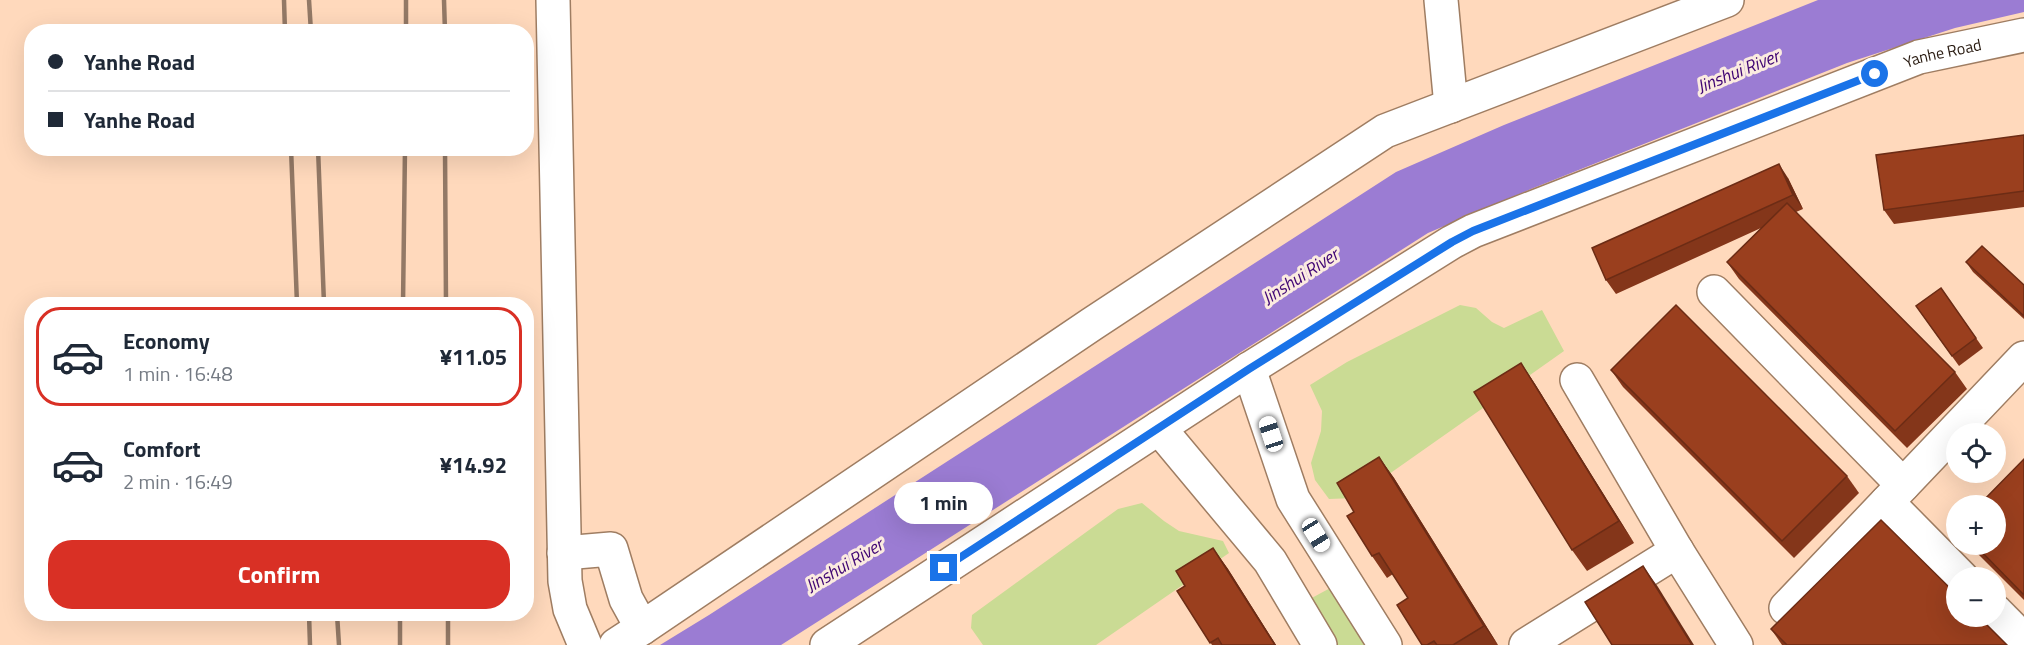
<!DOCTYPE html>
<meta charset="utf-8">
<style>
body{margin:0;font-family:"Titillium Web",sans-serif;background:#f6f6f7;color:#1f2937;height:100vh;display:flex;flex-direction:column;font-size:22px;white-space:nowrap}
*{box-sizing:border-box;margin:0}
p{font-size:20px;color:#747a83}
.icon{flex:none;width:33px;height:33px;fill:none;stroke:currentColor;stroke-width:2;stroke-linecap:round;stroke-linejoin:round}
.map{position:relative;flex:1;overflow:hidden}
.side{position:absolute;left:24px;top:297px;width:510px;height:324px;display:flex;flex-direction:column;background:#fff;border-radius:24px;box-shadow:0 6px 24px #0002}
.side>*{flex:none}
.top-card{position:absolute;left:24px;top:24px;width:510px;height:132px;border-radius:24px;box-shadow:0 6px 24px #0002;display:grid;align-content:center;height:132px;padding:0 24px;background:#fff}
.controls{position:absolute;left:1946px;top:423px;display:grid;gap:12px}
.controls a{display:grid;place-items:center;width:60px;height:60px;border-radius:50%;background:#fff;box-shadow:0 6px 24px #0002;font-size:30px}
.end{position:absolute;width:27px;height:27px;margin:-14px;border:8px solid #1a73e8;background:#fff;box-shadow:0 0 0 3px #fff}
.from{border-radius:50%}
.bubble{position:absolute;height:42px;border-radius:21px;background:#fff;box-shadow:0 6px 24px #0002;font-size:20px;font-weight:700;line-height:42px;text-align:center}
.car{position:absolute;width:18px;height:36px;margin:-18px -9px;border-radius:8px;box-shadow:0 0 4px 2px #0007;background:linear-gradient(#fff 24%,#345 0 40%,#fff 0 76%,#345 0 86%,#fff 0)}
.top-card b{display:flex;align-items:center;gap:21px;height:57px;font-size:22px}
.top-card b+b{border-top:2px solid #e0e1e3}
.top-card i{width:15px;height:15px;background:#1f2937}
ul{padding:10px 0 0;list-style:none}
li{display:flex;align-items:center;gap:18px;height:99px;margin:0 12px 9px;padding:0 12px;border:3px solid transparent;border-radius:24px}
li div{flex:1}
li b{display:block;font-size:22px}
li em{font-style:normal;font-weight:700}
li.on{border-color:#d93025}
li>.icon{width:54px;height:54px;stroke-width:1.5}
.action{display:flex;gap:12px;margin-top:auto;padding:12px 24px}
.action a{flex:1;height:69px;border-radius:24px;background:#d93025;color:#fff;font-size:24px;font-weight:700;line-height:69px;text-align:center}
.map>svg:first-child{display:block}
.green{fill:#cadb94}
.water{fill:#9b7cd3}
.lines{fill:none;stroke-linecap:round;stroke-linejoin:round}
.minor-casing{stroke:#9f7d62;stroke-width:36}
.minor{stroke:#fff;stroke-width:33}
.rail{stroke:#937966;stroke-width:4.5}
.wall{fill:#84361a}
.shaded-wall{fill:#6c2c15}
.building{fill:#9a3f1e;stroke:#6c2c15;stroke-width:1.5}
.route{stroke:#1a73e8;stroke-width:8}
.labels{text-anchor:middle;dominant-baseline:central;stroke-width:6;stroke-linejoin:round;paint-order:stroke}
.street-label{font-size:16px;fill:#281a10;stroke:#fbebe0}
.water-label{font-size:18px;font-style:italic;fill:#400674;stroke:#fbebe0}
</style>
<div class="map">
<svg width="2024" height="645" viewBox="0 0 2024 645">
<rect width="100%" height="100%" fill="#ffd9bc"/>
<g class="green">
<path d="M1460 305 1476 308 1492 322 1504 328 1542 310 1564 351 1355 498 1329 499 1315 480 1311 463 1321 431 1322 411 1310 385 1347 362Z"/>
<path d="M1142 503 1164 521 1179 531 1223 541 1229 553 1096 645H983L971 628 972 615 1118 509Z"/>
<path d="M1334 586 1372 645H1335L1308 600Z"/>
</g>
<path class="water" d="M1818 0H2024V12L1955 28 1847 63 1531 189 1428 233 781 645H660L709 615 1396 172 1504 125Z"/>
<g class="lines">
<defs>
<g id="minor">
<path d="M553 0 565 581 570 609 585 645"/>
<path d="M1441 0 1451 106"/>
<path d="M1714 292 1903 485"/>
<path d="M1249 369 1293 499 1385 645"/>
<path d="M1577 380 1677 551 1736 645"/>
<path d="M1159 428 1270 561 1320 645"/>
<path d="M1887 502 1962 578"/>
<path d="M564 553 611 549 626 599 642 628 1092 324 1385 131 1727 0"/>
<path d="M1786 608 2024 358"/>
<path d="M1995 611 2024 640"/>
<path d="M616 645 642 628"/>
<path id="s1" d="M827 645 1249 369 1452 242 1473 231 1919 57 2024 35"/>
<path d="M1526 645 1677 551"/>
</g>
</defs>
<use href="#minor" class="minor-casing"/>
<use href="#minor" class="minor"/>
<g class="rail">
<path d="M284 0 285 32"/>
<path d="M309 0 311 32"/>
<path d="M444 0 445 32"/>
<path d="M406 32V0"/>
<path d="M291 148 297 304"/>
<path d="M318 148 324 304"/>
<path d="M445 148 446 304"/>
<path d="M403 304 405 148"/>
<path d="M309 614 310 645"/>
<path d="M337 614 339 645"/>
<path d="M448 614V645"/>
<path d="M400 645V614"/>
</g>
</g>
<g class="wall">
<path d="M2024 135V207L1894 224 1884 210Z"/>
<path d="M1788 178 1803 209 1796 212 1955 372 1967 389 1907 448 1739 279 1727 262 1761 228 1616 294 1606 280Z"/>
<path d="M1966 262 2024 285V319L1973 272Z"/>
<path d="M1941 288 1983 348 1959 366 1916 306Z"/>
<path d="M1521 363 1535 384 1634 543 1587 571 1572 550Z"/>
<path d="M1611 370 1847 476 1859 493 1794 558 1623 387Z"/>
<path d="M1379 457 1394 478 1498 645H1422L1408 598 1393 574 1387 578 1372 556 1354 512Z"/>
<path d="M2024 459V600L1968 544H1995Z"/>
<path d="M1213 548 1228 569 1276 645H1212L1177 591 1185 586Z"/>
<path d="M1771 629 2007 645H1782Z"/>
</g>
<g class="shaded-wall">
<path d="M1779 164 1788 178 1803 209 1793 195Z"/>
<path d="M1521 363 1535 384 1634 543 1619 521Z"/>
<path d="M1379 457 1394 478 1498 645 1484 626Z"/>
<path d="M1213 548 1228 569 1276 645H1275Z"/>
<path d="M1643 566 1658 587 1694 645H1692Z"/>
</g>
<g class="building">
<path d="M2024 135V191L1884 210 1876 155Z"/>
<path d="M1779 164 1793 195 1606 280 1592 248Z"/>
<path d="M1787 203 1955 372 1895 431 1727 262Z"/>
<path d="M1982 246 2024 285V316L1966 262Z"/>
<path d="M1941 288 1976 338 1952 356 1916 306Z"/>
<path d="M1676 305 1847 476 1782 541 1611 370Z"/>
<path d="M1521 363 1619 521 1572 550 1474 392Z"/>
<path d="M1379 457 1484 626 1453 645H1437L1434 641 1427 645H1422L1397 605 1408 598 1379 553 1372 556 1347 516 1354 512 1337 483Z"/>
<path d="M2024 459V595L1974 544H1995V506H1978Z"/>
<path d="M1881 520 1956 594V616H1978L2007 645H1787L1771 629Z"/>
<path d="M1213 548 1275 645H1222L1218 638 1210 643 1177 591 1185 586 1176 571Z"/>
<path d="M1643 566 1692 645H1612L1585 602Z"/>
</g>
<g class="lines">
<path class="route" d="M944 568 1249 369 1452 242 1473 231 1875 74"/>
</g>
<g class="labels">
<g class="street-label">
<text stroke="none"><textPath href="#s1" startOffset="1270">Yanhe Road</textPath></text>
</g>
<g class="water-label">
<text transform="translate(1738 71) rotate(-22)">Jinshui River</text>
<text transform="translate(1300 276) rotate(-33)">Jinshui River</text>
<text transform="translate(844 565) rotate(-31)">Jinshui River</text>
</g>
</g>
</svg>
<div class="controls">
<a><svg class="icon" aria-label="locate" viewBox="0 0 24 24"><circle cx="12" cy="12" r="6"/><path d="M12 2v4M12 18v4M2 12h4M18 12h4"/></svg></a>
<a>+</a>
<a>−</a>
</div>
<i class="end from" style="left:1875px;top:74px"></i>
<i class="end" style="left:944px;top:568px"></i>
<div class="bubble" style="left:894px;top:482px;width:99px">1 min</div>
<i class="car" style="left:1271px;top:434px;rotate:342deg"></i>
<i class="car" style="left:1316px;top:535px;rotate:148deg"></i>
<div class="top-card">
<b><i class="from"></i>Yanhe Road</b>
<b><i></i>Yanhe Road</b>
</div>
<section class="side">
<ul>
<li class="on"><svg class="icon" aria-label="car" viewBox="0 0 24 24"><path d="M5 17H2v-5l4-1 3-4h7l3 4 3 1v5h-3M9 17h6M6 11h13"/><circle cx="7" cy="17" r="2"/><circle cx="17" cy="17" r="2"/></svg><div><b>Economy</b><p>1 min · 16:48</p></div><em>¥11.05</em></li>
<li><svg class="icon" aria-label="car" viewBox="0 0 24 24"><path d="M5 17H2v-5l4-1 3-4h7l3 4 3 1v5h-3M9 17h6M6 11h13"/><circle cx="7" cy="17" r="2"/><circle cx="17" cy="17" r="2"/></svg><div><b>Comfort</b><p>2 min · 16:49</p></div><em>¥14.92</em></li>
</ul>
<div class="action"><a>Confirm</a></div>
</section>
</div>
